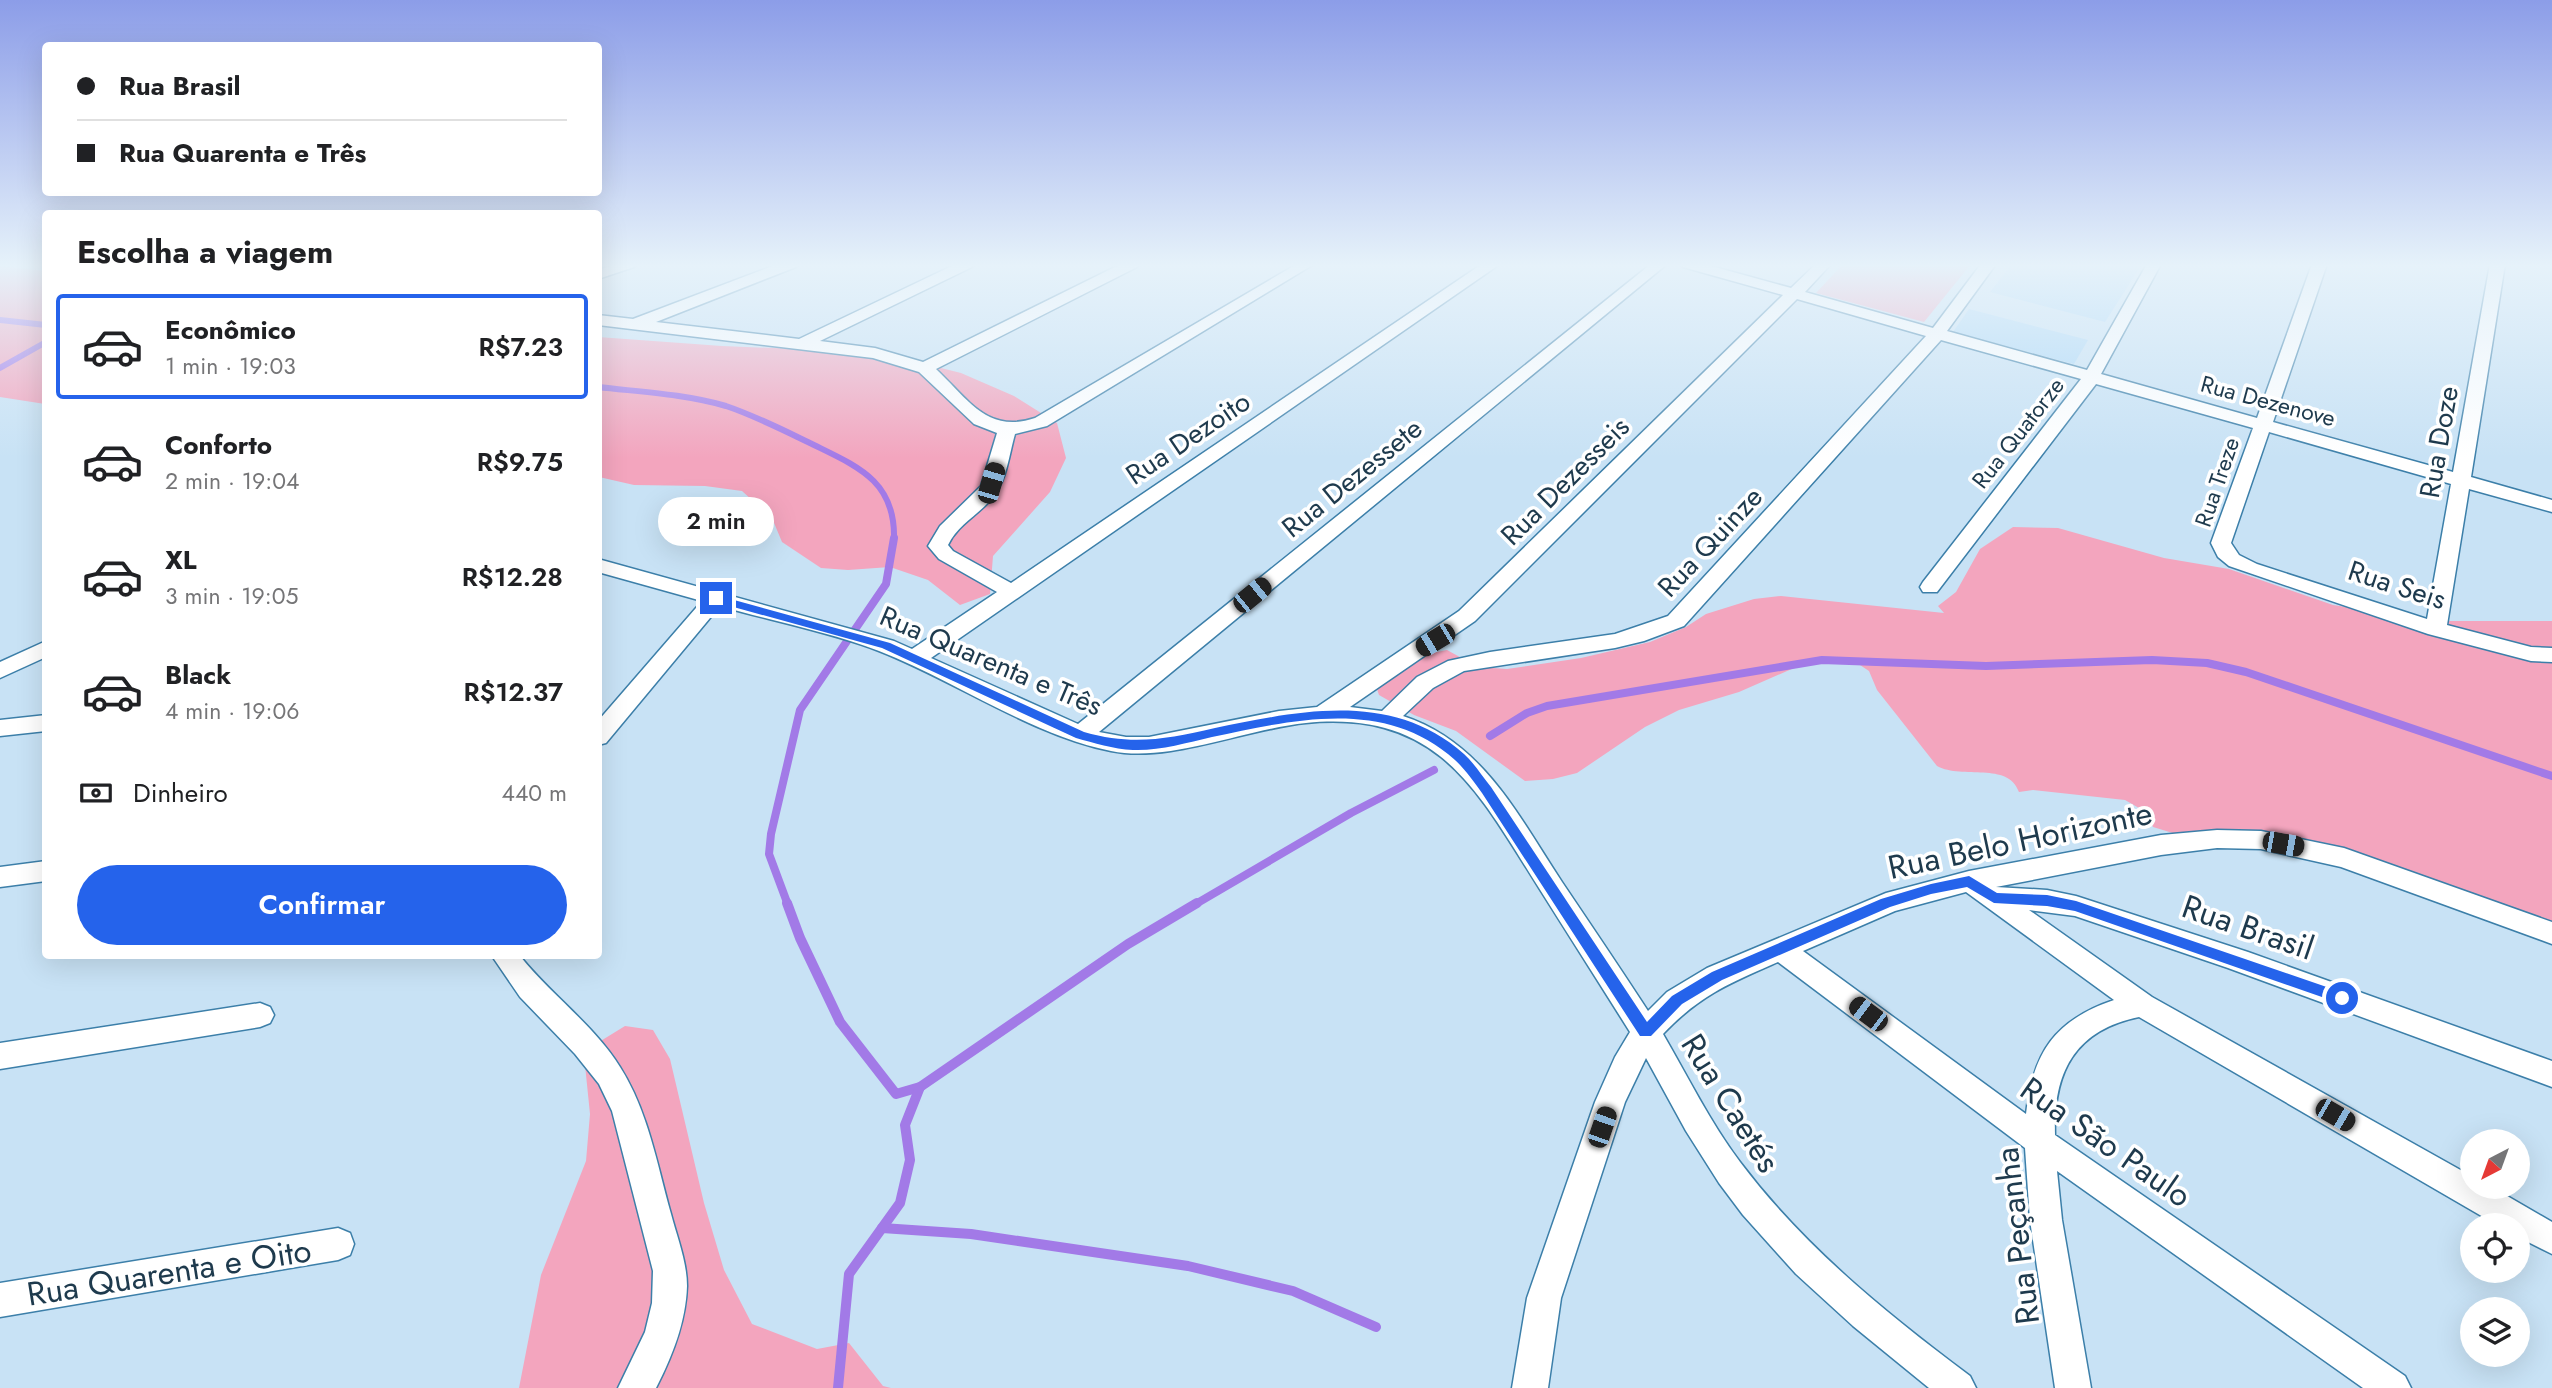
<!DOCTYPE html>
<html lang="pt">
<meta charset="utf-8">
<style>
body{margin:0;font-family:Jost,sans-serif;background:#f2f2f2;color:#202124;height:100vh;display:flex;flex-direction:column;font-size:26px;white-space:nowrap}
*{box-sizing:border-box;margin:0}
p{font-size:23px;color:#757577}
.icon{flex:none;width:38px;height:38px;fill:none;stroke:currentColor;stroke-width:2;stroke-linecap:round;stroke-linejoin:round}
.map{position:relative;flex:1;overflow:hidden}
.details{position:absolute;left:42px;top:210px;width:560px;height:749px;display:flex;flex-direction:column;background:#fff;border-radius:7px;box-shadow:0 7px 28px #0002}
.details>*{flex:none}
.guide{position:absolute;left:42px;top:42px;width:560px;height:154px;border-radius:7px;box-shadow:0 7px 28px #0002;display:grid;align-content:center;height:154px;padding:0 35px;background:#fff}
.needle{width:46px;rotate:221deg}
.controls{position:absolute;left:2460px;top:1129px;display:grid;gap:14px}
.controls a{display:grid;place-items:center;width:70px;height:70px;border-radius:50%;background:#fff;box-shadow:0 7px 28px #0002;font-size:35px}
.end{position:absolute;width:32px;height:32px;margin:-16px;border:9px solid #2563eb;background:#fff;box-shadow:0 0 0 4px #fff}
.from{border-radius:50%}
.bubble{position:absolute;height:49px;border-radius:24px;background:#fff;box-shadow:0 7px 28px #0002;font-size:23px;font-weight:600;line-height:49px;text-align:center}
.car{position:absolute;width:21px;height:42px;margin:-21px -10px;border-radius:9px;box-shadow:0 0 5px 2px #0007;background:linear-gradient(#222 24%,#8ab4d8 0 40%,#222 0 76%,#8ab4d8 0 86%,#222 0)}
.guide b{display:flex;align-items:center;gap:24px;height:66px;font-size:26px}
.guide b+b{border-top:2px solid #e0e0e0}
.guide i{width:18px;height:18px;background:#202124}
ul{padding:0;list-style:none}
li{display:flex;align-items:center;gap:21px;height:105px;margin:0 14px 10px;padding:0 21px;border:4px solid transparent;border-radius:7px}
li div{flex:1}
li b{display:block;font-size:26px}
li em{font-style:normal;font-weight:600}
li.selected{border-color:#2563eb}
li>.icon{width:63px;height:63px;stroke-width:1.5}
h2{padding:0 35px;font-size:32px;line-height:84px}
.pay{display:flex;align-items:center;gap:18px;height:77px;padding:0 35px;font-size:26px}
.pay p{margin-inline-start:auto}
.primary-button{display:flex;gap:14px;margin-top:auto;padding:14px 35px}
.primary-button a{flex:1;height:80px;border-radius:42px;background:#2563eb;color:#fff;font-size:28px;font-weight:600;line-height:80px;text-align:center}
.map>svg:first-child{display:block}
.built{fill:#add8f7}
.green{fill:#f3a5be}
.lines{fill:none;stroke-linecap:round;stroke-linejoin:round}
.stream-far2{stroke:#a27ae7;stroke-width:6}
.stream-far1{stroke:#a27ae7;stroke-width:8}
.stream{stroke:#a27ae7;stroke-width:10}
.street-casing{stroke:#3c7fa9;stroke-width:3}
.street{fill:#fff;fill-rule:evenodd}
.route{fill:#2563eb}
.labels{text-anchor:middle;dominant-baseline:central;stroke-width:7;stroke-linejoin:round;paint-order:stroke}
.far-street-label{font-size:23px;fill:#1e3a4d;stroke:#fff}
.street-label{font-size:28px;fill:#1e3a4d;stroke:#fff}
.near-street-label{font-size:33px;fill:#1e3a4d;stroke:#fff}
</style>
<div class="map">
<svg width="2552" height="1388" viewBox="0 0 2552 1388">
<rect width="100%" height="100%" fill="#c8e2f5"/>
<g class="built">
<path d="M2012 264H2142L2105 322 1990 292Z"/>
<path d="M1969 309 2088 340 2074 364 1953 332Z"/>
</g>
<g class="green">
<path d="M1843 264H1971L1924 322 1816 293Z"/>
<path d="M0 266 45 271V404L0 397Z"/>
<path d="M598 337 722 346 877 352 961 373 1014 396 1057 423 1066 458 1050 492 993 556 990 594 960 605 928 580 890 567 848 570 821 568 782 542 772 518 742 491 705 486 634 485 599 477Z"/>
<path d="M2013 527 2058 528 2164 558 2229 569 2333 605 2441 621H2552V926L2404 871 2176 834 2153 827 2146 812 2125 800 2033 790 2019 792C2008 761 1963 780 1937 766L1877 690 1869 671 1854 661 1837 658 1810 661 1739 692 1679 710 1645 727 1577 773 1553 779 1525 781 1456 731 1414 715 1379 695 1375 683 1421 655 1447 650 1478 667 1507 669 1581 658 1650 642 1686 627 1706 614 1754 599 1781 596 1944 613 1938 606 1956 592 1980 549Z"/>
<path d="M625 1026 653 1030 670 1059 704 1203 724 1270 752 1324 817 1349 849 1343 883 1386 891 1388H519L541 1275 586 1161 590 1114 585 1065 599 1042Z"/>
</g>
<g class="lines">
<g class="stream-far2">
<path d="M0 320 46 325"/>
<path d="M0 368 46 342"/>
<path d="M598 387C641 392 684 394 726 406 756 416 785 431 814 445 859 467 896 482 894 540"/>
</g>
<g class="stream-far1">
<path d="M1490 736 1527 713 1547 706 1822 660 1986 666 2152 660 2207 663 2246 672 2552 776"/>
<path d="M788 905 769 854 771 834 800 710 886 584 894 538"/>
<path d="M1194 905 1351 813 1434 770"/>
</g>
<g class="stream">
<path d="M787 903 800 938 840 1022 896 1094 920 1087 1128 944 1197 903"/>
<path d="M882 1228 971 1234 1188 1266 1293 1291 1376 1327"/>
<path d="M838 1388 849 1274 900 1203 910 1160 905 1125 920 1087"/>
</g>
<defs>
<g id="street">
<path d="M615 264H637L634 267 598 279V270Z"/>
<path d="M778 264H799L796 267 656 322 799 339 956 264H974L972 267 820 341 875 348 923 362 1121 264H1139L1137 267 936 369C968 399 987 434 1035 418L1297 264H1314L1047 426 1015 434C1009 455 1007 479 993 497 979 515 958 524 948 545L953 551 1011 583 1482 264H1500L931 658 1078 724 1651 264H1667L1099 732 1126 737H1149L1279 711 1317 707 1459 611 1783 295 1683 267 1681 264H1704L1791 288 1816 264H1831L1805 292 1933 328 1981 264H1996L1947 331 2087 370 2147 264H2161L2101 374 2257 418 2312 264H2327L2273 422 2453 472 2490 264H2505L2471 477 2552 500V512L2469 489 2447 625 2531 647 2552 648V662L2531 661 2428 634 2229 566 2218 557 2211 543 2253 428 2096 384 1937 592H1923L1920 587 1923 582 2081 379 1941 340 1684 626 1644 641 1615 648 1464 671 1433 688 1403 716C1483 742 1519 817 1562 882 1591 925 1620 968 1648 1011L1667 992 1707 968 1886 893 1969 871 2161 835 2217 830 2261 831 2344 848 2552 922V944L2341 867 2261 849 2217 848 2161 855 1996 887 2047 890 2076 896 2248 952 2552 1061V1087L2228 968 2075 916 2029 910 2152 997 2473 1177V1186H2490L2552 1222V1254L2518 1237V1225H2497L2139 1017C2075 1030 2053 1072 2055 1135L2405 1376 2411 1388H2363L2057 1171 2062 1220 2091 1388H2055L2030 1220 2025 1148 1778 962C1730 983 1700 995 1663 1034 1688 1077 1710 1122 1740 1162 1804 1247 1886 1313 1970 1376L1976 1388H1929L1853 1326 1796 1274 1743 1215 1719 1183 1686 1131 1646 1058 1625 1102 1561 1298 1548 1388H1512L1527 1298 1595 1102 1615 1057 1630 1032C1600 984 1569 936 1539 888 1477 790 1439 710 1306 723 1245 729 1170 763 1111 751 1033 736 954 680 879 651 830 632 771 621 720 606L606 743 598 745V721L702 601 598 572V559L894 641 912 649 997 592 939 559 928 546 940 526 981 486 997 433 974 424 919 372 873 358 598 325V315L633 319ZM1797 299 1926 336 1668 616 1615 634 1490 652 1448 661 1417 677 1382 711 1350 707 1475 621ZM2269 432 2451 484 2427 619 2257 564 2239 555 2231 543ZM1966 892 2114 1000C2055 1020 2033 1052 2026 1114L1803 951 1895 911Z"/>
<path d="M46 641V657L0 678V662Z"/>
<path d="M46 715V731L0 736V720Z"/>
<path d="M46 861V881L0 887V867Z"/>
<path d="M492 956H520C551 995 594 1025 620 1067 648 1111 657 1164 671 1214 677 1237 687 1262 687 1286 686 1322 672 1357 656 1388H618L645 1332 652 1303 653 1271 612 1111 599 1084 575 1054 520 997Z"/>
<path d="M260 1003 270 1007 274 1015 270 1023 260 1027 0 1069V1043Z"/>
<path d="M338 1228 350 1233 354 1244 350 1255 338 1260 0 1317V1283Z"/>
</g>
</defs>
<use href="#street" class="street-casing"/>
<use href="#street" class="street"/>
</g>
<linearGradient id="sky" x2="0" y2="1"><stop stop-color="#8c9de8"/><stop offset="0.58" stop-color="#e6f2fa"/><stop offset="1" stop-color="#e6f2fa" stop-opacity="0"/></linearGradient>
<rect width="2552" height="458" fill="url(#sky)"/>
<path class="route" d="M716 595 890 643 1084 732C1133 746 1166 739 1215 728 1299 711 1392 690 1464 754 1474 763 1482 776 1491 787L1647 1022 1672 996 1712 972 1881 899 1931 884 1969 876 1997 893 2047 895 2076 901 2347 994 2349 998 2342 1004 2075 911 2047 906 1994 903 1967 887 1931 894 1890 907 1722 980 1682 1004 1651 1036H1640L1482 793C1474 782 1465 769 1455 760 1385 697 1294 720 1212 737 1186 743 1159 751 1133 750 1113 749 1094 743 1076 738L882 648 712 601 711 598Z"/>
<g class="labels">
<g class="far-street-label">
<text transform="translate(2268 401) rotate(15)">Rua Dezenove</text>
<text transform="translate(2018 433) rotate(-52)">Rua Quatorze</text>
<text transform="translate(2217 482) rotate(-71)">Rua Treze</text>
</g>
<g class="street-label">
<text transform="translate(1188 438) rotate(-34)">Rua Dezoito</text>
<text transform="translate(2439 442) rotate(-80)">Rua Doze</text>
<text transform="translate(1352 478) rotate(-39)">Rua Dezessete</text>
<text transform="translate(1565 481) rotate(-45)">Rua Dezesseis</text>
<text transform="translate(1710 542) rotate(-47)">Rua Quinze</text>
<text transform="translate(2397 585) rotate(18)">Rua Seis</text>
<text transform="translate(991 661) rotate(23)">Rua Quarenta e Três</text>
</g>
<g class="near-street-label">
<text transform="translate(2020 840) rotate(-12)">Rua Belo Horizonte</text>
<text transform="translate(2248 927) rotate(19)">Rua Brasil</text>
<text transform="translate(1731 1103) rotate(58)">Rua Caetés</text>
<text transform="translate(2106 1142) rotate(35)">Rua São Paulo</text>
<text transform="translate(2017 1236) rotate(-97)">Rua Peçanha</text>
<text transform="translate(169 1272) rotate(-9)">Rua Quarenta e Oito</text>
</g>
</g>
</svg>
<div class="controls">
<a><svg class="needle" viewBox="-14 -14 28 28"><path d="M0-13l5 13h-10z" fill="#e53935"/><path d="M0 13l5-13h-10z" fill="#757577"/></svg></a>
<a><svg class="icon" aria-label="locate" viewBox="0 0 24 24"><circle cx="12" cy="12" r="6"/><path d="M12 2v4M12 18v4M2 12h4M18 12h4"/></svg></a>
<a><svg class="icon" aria-label="layers" viewBox="0 0 24 24"><path d="M12 4l9 5-9 5-9-5zM3 14l9 5 9-5"/></svg></a>
</div>
<i class="end from" style="left:2342px;top:998px"></i>
<i class="end" style="left:716px;top:598px"></i>
<div class="bubble" style="left:658px;top:497px;width:116px">2 min</div>
<i class="car" style="left:991px;top:483px;rotate:16deg"></i>
<i class="car" style="left:1252px;top:595px;rotate:51deg"></i>
<i class="car" style="left:1435px;top:640px;rotate:239deg"></i>
<i class="car" style="left:2283px;top:844px;rotate:100deg"></i>
<i class="car" style="left:1868px;top:1014px;rotate:307deg"></i>
<i class="car" style="left:2335px;top:1115px;rotate:120deg"></i>
<i class="car" style="left:1602px;top:1127px;rotate:19deg"></i>
<div class="guide">
<b><i class="from"></i>Rua Brasil</b>
<b><i></i>Rua Quarenta e Três</b>
</div>
<section class="details">
<h2>Escolha a viagem</h2>
<ul>
<li class="selected"><svg class="icon" aria-label="car" viewBox="0 0 24 24"><path d="M5 17H2v-5l4-1 3-4h7l3 4 3 1v5h-3M9 17h6M6 11h13"/><circle cx="7" cy="17" r="2"/><circle cx="17" cy="17" r="2"/></svg><div><b>Econômico</b><p>1 min · 19:03</p></div><em>R$7.23</em></li>
<li><svg class="icon" aria-label="car" viewBox="0 0 24 24"><path d="M5 17H2v-5l4-1 3-4h7l3 4 3 1v5h-3M9 17h6M6 11h13"/><circle cx="7" cy="17" r="2"/><circle cx="17" cy="17" r="2"/></svg><div><b>Conforto</b><p>2 min · 19:04</p></div><em>R$9.75</em></li>
<li><svg class="icon" aria-label="car" viewBox="0 0 24 24"><path d="M5 17H2v-5l4-1 3-4h7l3 4 3 1v5h-3M9 17h6M6 11h13"/><circle cx="7" cy="17" r="2"/><circle cx="17" cy="17" r="2"/></svg><div><b>XL</b><p>3 min · 19:05</p></div><em>R$12.28</em></li>
<li><svg class="icon" aria-label="car" viewBox="0 0 24 24"><path d="M5 17H2v-5l4-1 3-4h7l3 4 3 1v5h-3M9 17h6M6 11h13"/><circle cx="7" cy="17" r="2"/><circle cx="17" cy="17" r="2"/></svg><div><b>Black</b><p>4 min · 19:06</p></div><em>R$12.37</em></li>
</ul>
<div class="pay"><svg class="icon" aria-label="cash" viewBox="0 0 24 24"><path d="M3 7h18v10H3z"/><circle cx="12" cy="12" r="2"/></svg>Dinheiro<p>440 m</p></div>
<div class="primary-button"><a>Confirmar</a></div>
</section>
</div>
